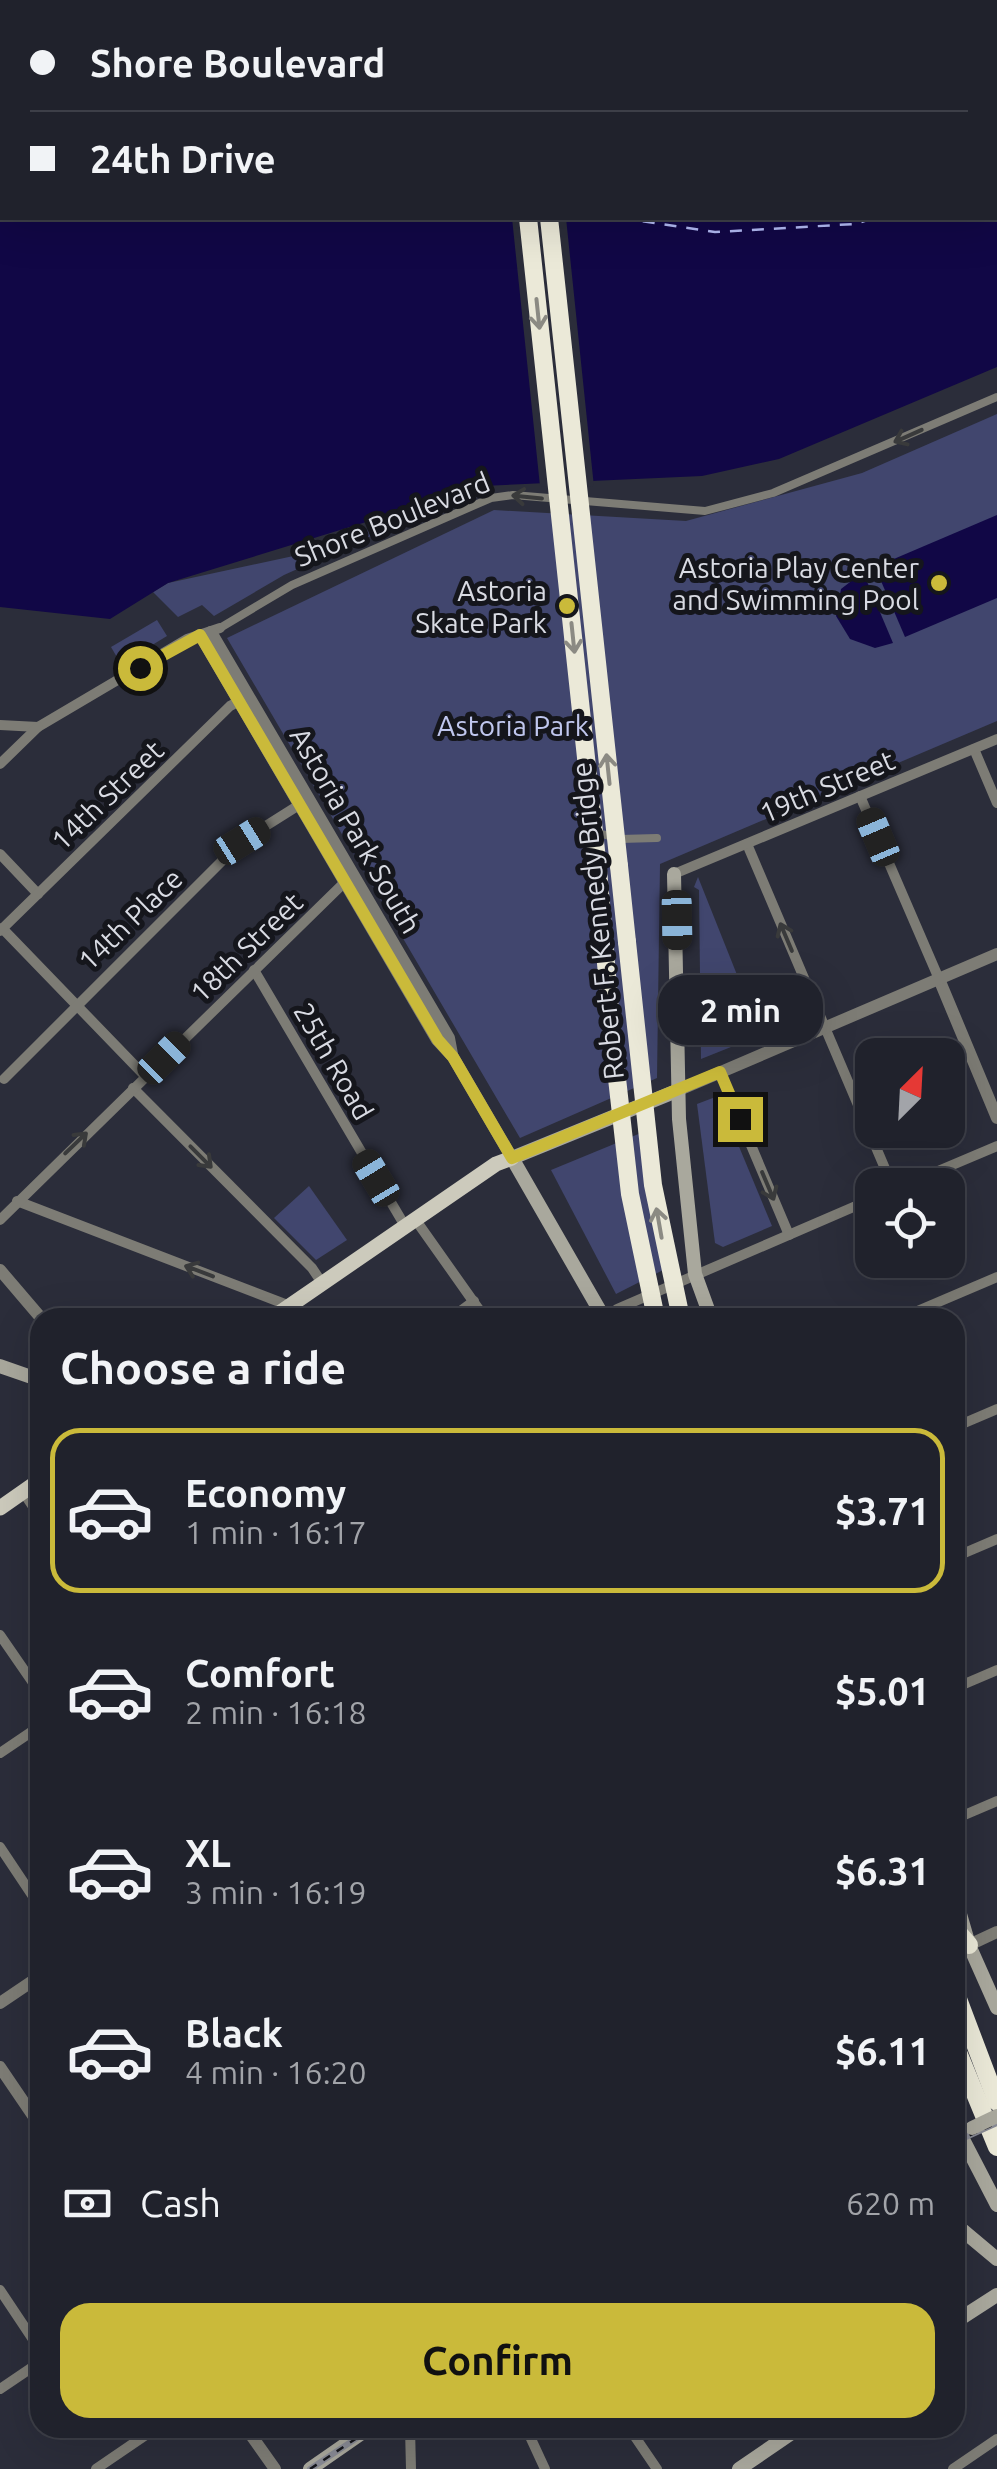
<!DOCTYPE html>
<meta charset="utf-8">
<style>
body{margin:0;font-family:Ubuntu,sans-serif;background:#2d2f38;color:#f1f3f6;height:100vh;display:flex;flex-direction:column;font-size:38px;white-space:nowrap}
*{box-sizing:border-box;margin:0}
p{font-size:32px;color:#a2a4a9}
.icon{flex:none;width:55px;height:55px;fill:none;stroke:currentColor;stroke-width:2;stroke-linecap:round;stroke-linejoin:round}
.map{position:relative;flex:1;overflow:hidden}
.drawer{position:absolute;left:30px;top:1308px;width:935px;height:1130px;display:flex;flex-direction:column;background:#20222c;border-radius:30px;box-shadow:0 10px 40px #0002,0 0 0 2px #3d3f48}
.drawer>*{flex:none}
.hud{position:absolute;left:0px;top:0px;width:998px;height:220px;box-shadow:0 10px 40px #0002,0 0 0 2px #3d3f48;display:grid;align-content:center;height:220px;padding:0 30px;background:#20222c}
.needle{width:65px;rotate:24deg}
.fabs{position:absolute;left:855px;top:1038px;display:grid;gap:20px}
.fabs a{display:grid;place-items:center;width:110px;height:110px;border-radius:20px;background:#20222c;box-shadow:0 10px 40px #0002,0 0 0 2px #3d3f48;font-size:50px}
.end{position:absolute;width:45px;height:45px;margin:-22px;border:12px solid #caba3a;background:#111;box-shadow:0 0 0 5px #111}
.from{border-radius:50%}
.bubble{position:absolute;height:70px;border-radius:30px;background:#20222c;box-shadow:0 10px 40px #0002,0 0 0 2px #3d3f48;font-size:32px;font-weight:700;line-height:70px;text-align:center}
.car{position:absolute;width:30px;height:60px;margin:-30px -15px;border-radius:12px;box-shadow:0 0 8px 2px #0007;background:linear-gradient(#222 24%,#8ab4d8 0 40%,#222 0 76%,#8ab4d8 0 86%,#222 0)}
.hud b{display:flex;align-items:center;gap:35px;height:95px;font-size:38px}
.hud b+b{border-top:2px solid #3d3f48}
.hud i{width:25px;height:25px;background:#f1f3f6}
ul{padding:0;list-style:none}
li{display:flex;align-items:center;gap:30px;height:165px;margin:0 20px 15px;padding:0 10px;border:5px solid transparent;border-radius:30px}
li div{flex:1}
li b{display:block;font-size:38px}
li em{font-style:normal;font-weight:700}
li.active{border-color:#caba3a}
li>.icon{width:90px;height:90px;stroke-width:1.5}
h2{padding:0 30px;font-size:45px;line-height:120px}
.pay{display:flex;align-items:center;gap:25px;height:110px;padding:0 30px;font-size:38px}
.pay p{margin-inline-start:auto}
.cta{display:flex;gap:20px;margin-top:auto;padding:20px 30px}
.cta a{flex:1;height:115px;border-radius:30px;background:#caba3a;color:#111;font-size:40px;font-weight:700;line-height:115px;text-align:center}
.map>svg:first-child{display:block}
.green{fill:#41466e}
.water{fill:#110746;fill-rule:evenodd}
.pier{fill:#2b2d3a}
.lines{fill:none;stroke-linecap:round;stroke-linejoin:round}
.ferry{stroke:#b2baf4;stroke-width:2.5;stroke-dasharray:12 10;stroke-linecap:butt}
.pedestrian{stroke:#7d7c75;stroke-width:8}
.minor{stroke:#7d7c75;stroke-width:10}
.tertiary{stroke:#7d7c75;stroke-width:12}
.secondary{stroke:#a9a89d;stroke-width:14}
.primary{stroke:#cccabc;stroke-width:15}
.motorway{stroke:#ebe9d8;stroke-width:18}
.rail-casing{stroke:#888a94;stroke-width:6}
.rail{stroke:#15161c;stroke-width:2.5;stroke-dasharray:8;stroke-linecap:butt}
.secondary-bridge{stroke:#a9a89d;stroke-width:14}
.motorway-bridge{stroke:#ebe9d8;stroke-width:18}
.oneway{stroke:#8b8a83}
.oneway2{stroke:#393a3b}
.route{stroke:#caba3a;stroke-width:12}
.poi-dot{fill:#caba3a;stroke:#15161c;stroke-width:4}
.labels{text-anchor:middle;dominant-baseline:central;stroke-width:10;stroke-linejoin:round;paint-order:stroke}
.street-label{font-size:28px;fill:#d9dbe3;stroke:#15161c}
.poi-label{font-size:28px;fill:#d9dbe3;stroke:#15161c;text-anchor:end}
.park-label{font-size:28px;fill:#c0c7ee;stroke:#15161c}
</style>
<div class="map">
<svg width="997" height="2469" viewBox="0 0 997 2469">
<rect width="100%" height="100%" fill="#2b2d3a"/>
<g class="green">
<path d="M997 414V721L660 864 657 1078 520 1138 227 638 494 510 686 521 862 473Z"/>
<path d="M483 486 284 575 214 616 202 605 178 617 153 592 168 583 312 552Z"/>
<path d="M157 620 167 636 121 664 111 647Z"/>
<path d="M698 877 761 1035 701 1059 699 890 694 887Z"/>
<path d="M718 1096 772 1226 723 1247 715 1243 697 1104Z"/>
<path d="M653 1128 669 1267 616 1294 551 1170Z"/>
<path d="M309 1186 347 1240 316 1260 274 1218Z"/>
</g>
<g class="water">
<path d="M0 0H997V367L779 459 702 476 483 486 168 583 110 619 0 607ZM2 2H995V218H2Z"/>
<path d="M997 515V598L905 637 875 567Z"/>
<path d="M863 572 893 643 875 648 850 639 836 616 841 589Z"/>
</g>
<path class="pier" d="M512 218H566L594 487 540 486Z"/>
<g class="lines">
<g class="ferry">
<path d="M3 0 8 2"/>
<path d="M0 26 2 27"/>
<path d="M995 154 997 153"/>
<path d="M995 176H997"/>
<path d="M621 218 715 232 855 224 874 218"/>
</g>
<g class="pedestrian">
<path d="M220 628 292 585 491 498 513 495 705 511 773 493 997 397"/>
<path d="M595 832 620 839 657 838"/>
</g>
<g class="minor">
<path d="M0 725 38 727 187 639 220 628"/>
<path d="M974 749 997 803"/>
<path d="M0 764 38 727"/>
<path d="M860 796 939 979"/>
<path d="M747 844 892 1185"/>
<path d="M0 854 38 894"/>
<path d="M674 874 997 739"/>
<path d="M2 928 145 1076"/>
<path d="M0 931 230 706 243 699"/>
<path d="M254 970 405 1226"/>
<path d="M720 1072 789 1235"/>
<path d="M4 1079 242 841 299 805"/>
<path d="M133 1088 312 1268 322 1283"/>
<path d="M905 1185 997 1146"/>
<path d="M17 1201 290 1306"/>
<path d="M415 1219 485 1318"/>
<path d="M0 1220 349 878"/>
<path d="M451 1318 474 1301"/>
<path d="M609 1318 617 1309 872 1199"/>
<path d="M901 1318 997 1277"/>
<path d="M955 1427 997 1409"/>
<path d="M23 1492 40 1517"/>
<path d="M955 1557 997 1539"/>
<path d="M0 1635 40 1693"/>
<path d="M955 1688 997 1670"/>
<path d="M0 1753 40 1726"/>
<path d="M955 1819 997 1801"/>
<path d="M0 1847 40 1907"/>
<path d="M0 2290 40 2350"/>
<path d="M0 2389 40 2362"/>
<path d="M410 2428 411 2469"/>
<path d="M526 2428 545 2469"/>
<path d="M629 2428 657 2469"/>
<path d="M96 2469 156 2428"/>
<path d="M953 2469 997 2439"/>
</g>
<g class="tertiary">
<path d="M211 632 449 1038 452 1054"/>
<path d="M200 635 437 1040 453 1057 512 1158"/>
<path d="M939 979 997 1118"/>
<path d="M679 1090 997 954"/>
<path d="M0 1270 41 1318"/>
<path d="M969 1945 997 1932"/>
<path d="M0 2003 40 1976"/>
<path d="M0 2067 40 2126"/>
<path d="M246 2428 275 2469"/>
</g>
<g class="secondary">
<path d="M674 874 679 1119 695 1274 711 1318"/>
<path d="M604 1318 512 1158 679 1090"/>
<path d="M0 1366 40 1380"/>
<path d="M955 1897 969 1945 997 2008"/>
<path d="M955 2124 997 2205"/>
<path d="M955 2224 997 2259"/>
<path d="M955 2322 997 2295"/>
<path d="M310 2469 369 2428"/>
<path d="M739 2469 799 2428"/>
</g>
<g class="primary">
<path d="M272 1318 496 1164 512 1158"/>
<path d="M0 1508 40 1480"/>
</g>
<g class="motorway">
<path d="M505 0V2"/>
<path d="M526 0V2"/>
<path d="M619 866 627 942"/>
<path d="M598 869 612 1034"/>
<path d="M955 1929 969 1945"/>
<path d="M955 1991 997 2102"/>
<path d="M955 2045 997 2147"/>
</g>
<defs>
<g id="rail">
<path d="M955 2142 997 2123"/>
<path d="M310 2469 372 2428"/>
</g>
</defs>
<use href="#rail" class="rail-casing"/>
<use href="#rail" class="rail"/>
<path class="secondary-bridge" d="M972 2128 997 2116"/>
<g class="motorway-bridge">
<path d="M528 218 598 869"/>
<path d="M549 218 619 866"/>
<path d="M627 942 653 1185 681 1318"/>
<path d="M612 1034 630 1194 656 1318"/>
</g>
</g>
<defs><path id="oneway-shaft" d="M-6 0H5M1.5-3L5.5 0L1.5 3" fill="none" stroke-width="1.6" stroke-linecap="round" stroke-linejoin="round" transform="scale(2.5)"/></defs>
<g class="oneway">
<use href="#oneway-shaft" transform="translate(538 314) rotate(84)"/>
<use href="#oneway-shaft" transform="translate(573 638) rotate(84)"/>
<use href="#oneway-shaft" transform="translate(608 769) rotate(-96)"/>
<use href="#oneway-shaft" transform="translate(659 1223) rotate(-100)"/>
</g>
<g class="oneway2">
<use href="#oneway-shaft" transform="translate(908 436) rotate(156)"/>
<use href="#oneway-shaft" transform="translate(527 497) rotate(-174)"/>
<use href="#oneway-shaft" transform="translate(786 937) rotate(-113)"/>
<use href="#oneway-shaft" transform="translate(76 1143) rotate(-44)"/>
<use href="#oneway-shaft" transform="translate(201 1157) rotate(45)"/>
<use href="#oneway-shaft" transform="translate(768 1186) rotate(67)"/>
<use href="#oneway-shaft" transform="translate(199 1271) rotate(-159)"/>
</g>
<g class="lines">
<path class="route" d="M140 668 200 635 438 1040 453 1057 512 1158 720 1072 740 1119"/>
</g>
<g class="poi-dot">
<circle cx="939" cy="583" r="10"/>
<circle cx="567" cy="606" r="10"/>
</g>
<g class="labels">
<g class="street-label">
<text transform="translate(392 519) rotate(-22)">Shore Boulevard</text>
<text transform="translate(827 786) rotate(-23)">19th Street</text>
<text transform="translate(107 795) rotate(-44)">14th Street</text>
<text transform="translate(356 830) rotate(60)">Astoria Park South</text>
<text transform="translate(130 919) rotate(-44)">14th Place</text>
<text transform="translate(597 921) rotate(-96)">Robert F. Kennedy Bridge</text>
<text transform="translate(246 947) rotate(-44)">18th Street</text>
<text transform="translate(334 1061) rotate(60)">25th Road</text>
</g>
<g class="poi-label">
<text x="919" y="567">Astoria Play Center<tspan x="919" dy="32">and Swimming Pool</tspan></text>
<text x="547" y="590">Astoria<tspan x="547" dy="32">Skate Park</tspan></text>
</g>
<g class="park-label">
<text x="513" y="725">Astoria Park</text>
</g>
</g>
</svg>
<div class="fabs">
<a><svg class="needle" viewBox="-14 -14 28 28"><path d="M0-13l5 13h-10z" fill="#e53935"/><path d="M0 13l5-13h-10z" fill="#a2a4a9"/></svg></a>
<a><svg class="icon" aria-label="locate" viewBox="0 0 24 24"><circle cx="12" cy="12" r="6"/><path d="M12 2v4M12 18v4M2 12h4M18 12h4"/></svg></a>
</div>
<i class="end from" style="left:140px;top:668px"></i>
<i class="end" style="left:740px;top:1119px"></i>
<div class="bubble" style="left:658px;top:975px;width:165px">2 min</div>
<i class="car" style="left:878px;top:837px;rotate:337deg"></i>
<i class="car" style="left:242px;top:841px;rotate:58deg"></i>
<i class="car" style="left:677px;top:920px;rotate:179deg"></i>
<i class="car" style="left:164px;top:1058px;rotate:45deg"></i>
<i class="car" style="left:376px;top:1178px;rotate:329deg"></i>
<div class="hud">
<b><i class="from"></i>Shore Boulevard</b>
<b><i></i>24th Drive</b>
</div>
<section class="drawer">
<h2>Choose a ride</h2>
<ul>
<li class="active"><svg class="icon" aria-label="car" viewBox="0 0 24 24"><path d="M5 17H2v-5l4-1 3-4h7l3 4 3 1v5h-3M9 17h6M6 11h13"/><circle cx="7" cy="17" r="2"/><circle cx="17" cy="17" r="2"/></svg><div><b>Economy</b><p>1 min · 16:17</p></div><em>$3.71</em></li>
<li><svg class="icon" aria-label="car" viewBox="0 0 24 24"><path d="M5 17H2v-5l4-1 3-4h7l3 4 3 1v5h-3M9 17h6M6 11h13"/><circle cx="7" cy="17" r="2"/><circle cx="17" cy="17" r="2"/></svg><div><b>Comfort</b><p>2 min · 16:18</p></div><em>$5.01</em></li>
<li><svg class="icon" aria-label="car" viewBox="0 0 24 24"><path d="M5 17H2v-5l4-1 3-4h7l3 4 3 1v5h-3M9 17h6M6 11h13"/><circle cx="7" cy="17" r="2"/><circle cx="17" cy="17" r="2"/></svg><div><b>XL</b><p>3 min · 16:19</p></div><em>$6.31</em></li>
<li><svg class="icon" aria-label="car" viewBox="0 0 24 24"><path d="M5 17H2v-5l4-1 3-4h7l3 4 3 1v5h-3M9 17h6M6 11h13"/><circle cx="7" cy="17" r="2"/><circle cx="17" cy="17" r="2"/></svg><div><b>Black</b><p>4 min · 16:20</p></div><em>$6.11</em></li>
</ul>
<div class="pay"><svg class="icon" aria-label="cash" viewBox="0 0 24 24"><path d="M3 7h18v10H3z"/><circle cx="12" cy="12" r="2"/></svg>Cash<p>620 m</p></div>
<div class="cta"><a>Confirm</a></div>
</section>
</div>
